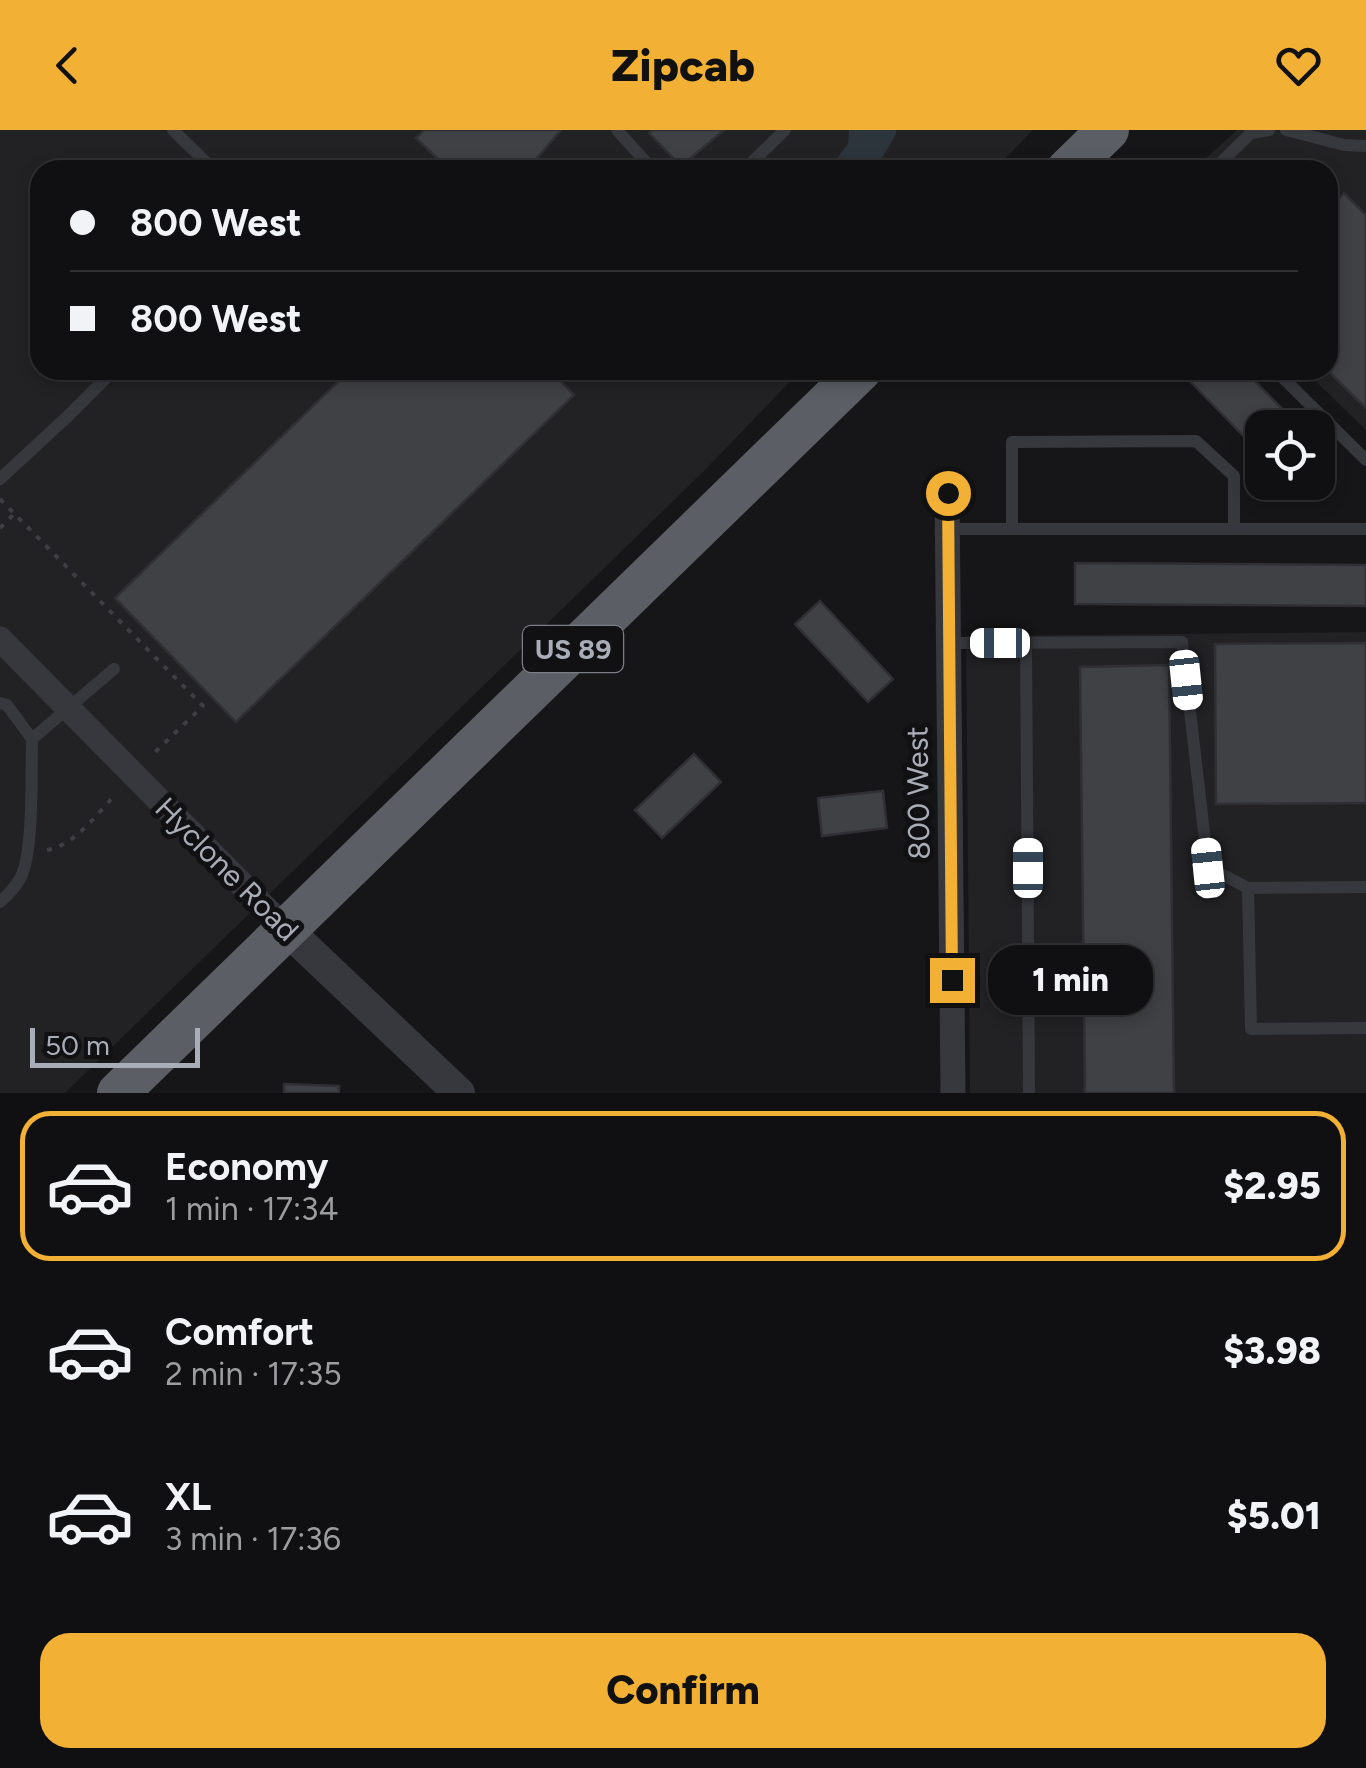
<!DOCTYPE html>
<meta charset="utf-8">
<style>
body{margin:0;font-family:Figtree,sans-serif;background:#19191b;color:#f1f3f6;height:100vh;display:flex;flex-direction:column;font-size:38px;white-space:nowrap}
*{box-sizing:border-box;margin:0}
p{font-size:32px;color:#9c9d9f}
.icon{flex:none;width:55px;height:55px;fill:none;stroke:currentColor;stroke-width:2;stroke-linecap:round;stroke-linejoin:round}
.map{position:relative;height:963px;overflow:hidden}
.details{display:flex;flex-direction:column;background:#101012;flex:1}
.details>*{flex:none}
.guide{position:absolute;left:30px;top:30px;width:1308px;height:220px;border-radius:30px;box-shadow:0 5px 15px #0003,0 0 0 2px #303032;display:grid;align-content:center;height:220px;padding:0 40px;background:#101012}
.tools{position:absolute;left:1245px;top:280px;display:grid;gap:20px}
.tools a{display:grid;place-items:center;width:90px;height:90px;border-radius:20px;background:#101012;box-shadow:0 5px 15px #0003,0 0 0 2px #303032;font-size:50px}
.scale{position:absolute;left:30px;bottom:25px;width:170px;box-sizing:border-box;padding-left:10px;border:5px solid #a8adb8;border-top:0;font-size:28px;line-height:35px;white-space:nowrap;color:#a8adb8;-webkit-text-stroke:8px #111113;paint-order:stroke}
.end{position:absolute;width:45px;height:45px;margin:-22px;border:12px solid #f2b134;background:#111;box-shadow:0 0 0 5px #111}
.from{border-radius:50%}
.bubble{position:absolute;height:70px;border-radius:30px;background:#101012;box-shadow:0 5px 15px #0003,0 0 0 2px #303032;font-size:32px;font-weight:800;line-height:70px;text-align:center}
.car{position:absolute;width:30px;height:60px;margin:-30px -15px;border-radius:12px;box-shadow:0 0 8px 2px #0007;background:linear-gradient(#fff 24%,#345 0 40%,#fff 0 76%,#345 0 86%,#fff 0)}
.guide b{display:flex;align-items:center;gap:35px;height:95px;font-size:38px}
.guide b+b{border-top:2px solid #303032}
.guide i{width:25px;height:25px;background:#f1f3f6}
ul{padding:18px 0 0;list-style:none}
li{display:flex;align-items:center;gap:30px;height:150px;margin:0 20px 15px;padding:0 20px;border:5px solid transparent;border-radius:30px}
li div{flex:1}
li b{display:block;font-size:38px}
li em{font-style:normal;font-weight:800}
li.selected{border-color:#f2b134}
li>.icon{width:90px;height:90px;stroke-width:1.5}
.cta{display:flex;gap:20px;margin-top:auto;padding:20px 40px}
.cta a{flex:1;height:115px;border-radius:30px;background:#f2b134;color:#111;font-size:40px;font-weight:800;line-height:115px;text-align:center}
header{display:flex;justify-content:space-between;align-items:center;height:130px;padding:0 40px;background:#f2b134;color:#111;font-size:45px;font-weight:800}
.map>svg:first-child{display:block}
.built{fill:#222225}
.water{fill:#2c353c}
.building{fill:#404145;stroke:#303034;stroke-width:2.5}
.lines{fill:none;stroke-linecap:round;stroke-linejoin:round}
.path{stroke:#3d3f44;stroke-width:4;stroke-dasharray:5 8;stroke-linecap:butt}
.service{stroke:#37383d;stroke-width:12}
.minor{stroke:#37383d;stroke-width:25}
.tertiary{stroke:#37383d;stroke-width:32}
.trunk{stroke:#5b5e65;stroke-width:42}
.route{stroke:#f2b134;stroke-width:12}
.labels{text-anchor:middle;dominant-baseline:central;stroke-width:10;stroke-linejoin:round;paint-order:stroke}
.shield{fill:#111113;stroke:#7b7e86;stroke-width:2.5}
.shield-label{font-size:28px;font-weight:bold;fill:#a8adb8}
.street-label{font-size:30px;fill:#a8adb8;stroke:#111113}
</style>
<header><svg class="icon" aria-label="back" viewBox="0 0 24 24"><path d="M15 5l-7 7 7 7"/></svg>Zipcab<svg class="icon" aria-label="heart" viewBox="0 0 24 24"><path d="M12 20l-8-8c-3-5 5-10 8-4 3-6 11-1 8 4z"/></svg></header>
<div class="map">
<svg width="1366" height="963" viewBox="0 0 1366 963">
<rect width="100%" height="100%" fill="#161618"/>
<g class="built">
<path d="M0 0H1033L994 40H40V240H801L706 339 65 963H0Z"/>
<path d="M1237 0H1366V300L1304 240H1328V40H1193Z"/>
<path d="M1366 502V963H970L966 506Z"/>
</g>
<path class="water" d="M849 0H896V4L882 28 881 40H828L848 14Z"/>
<g class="building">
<path d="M424 0H561L533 33 540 40H449L416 8Z"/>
<path d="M653 0H724L681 36 649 3Z"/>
<path d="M1344 63 1366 85V278L1327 240 1328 80Z"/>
<path d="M350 240H550L574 265 236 592 115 468Z"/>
<path d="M1179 240H1244L1301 298H1262V325Z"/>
<path d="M1075 433 1366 435V476L1075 474Z"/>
<path d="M820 471 893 549 868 572 795 494Z"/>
<path d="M1366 513V673L1216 674 1215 514Z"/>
<path d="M1169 535 1174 963H1085L1080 537Z"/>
<path d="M694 624 721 652 662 708 635 680Z"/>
<path d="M883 661 887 698 822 706 818 668Z"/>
<path d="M284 954 339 956V963H284Z"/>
</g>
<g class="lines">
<g class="path">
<path d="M0 369 203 576 151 626"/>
<path d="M0 398 14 384"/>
<path d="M47 720C76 714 95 686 115 665"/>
</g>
<g class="service">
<path d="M173 0 214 40"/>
<path d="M617 0 653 40"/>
<path d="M1286 0 1344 15 1366 16"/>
<path d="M744 40 785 0"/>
<path d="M1213 40 1251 3 1269 0"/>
<path d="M1275 240 1366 330"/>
<path d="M0 349 68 286 114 240"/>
<path d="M948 399H1366"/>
<path d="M1012 399V312L1196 311 1234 346V399"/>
<path d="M949 513 1182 512 1208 737 1248 758"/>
<path d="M1026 513 1029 963"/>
<path d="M0 573 7 575 32 609 114 539"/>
<path d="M1366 757 1248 758 1251 899 1366 898"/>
<path d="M0 772C8 765 16 756 21 747 34 719 31 642 32 609"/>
</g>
<g class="minor">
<path d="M947 363 953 963"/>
<path d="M0 509 286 799"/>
</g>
<path class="tertiary" d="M286 799 459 963"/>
<g class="trunk">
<path d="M1067 40 1108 0"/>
<path d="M118 963 861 240"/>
</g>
</g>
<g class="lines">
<path class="route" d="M948 363 952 850"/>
</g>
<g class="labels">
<rect class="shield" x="523" y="496" width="100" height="46" rx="8"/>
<g class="shield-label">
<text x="573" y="519">US 89</text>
</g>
<g class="street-label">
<text transform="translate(918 663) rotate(-91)">800 West</text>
<text transform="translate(227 739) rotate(45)">Hyclone Road</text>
</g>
</g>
</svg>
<div class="tools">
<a><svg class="icon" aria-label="locate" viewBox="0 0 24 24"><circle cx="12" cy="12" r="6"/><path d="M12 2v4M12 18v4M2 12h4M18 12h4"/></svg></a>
</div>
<div class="scale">50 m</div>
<i class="end from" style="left:948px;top:363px"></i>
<i class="end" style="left:952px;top:850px"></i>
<div class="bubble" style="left:988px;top:815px;width:165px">1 min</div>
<i class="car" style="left:1000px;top:513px;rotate:270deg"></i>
<i class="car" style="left:1186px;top:550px;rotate:174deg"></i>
<i class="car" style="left:1028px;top:738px;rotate:0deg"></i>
<i class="car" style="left:1208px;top:738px;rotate:354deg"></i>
<div class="guide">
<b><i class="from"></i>800 West</b>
<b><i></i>800 West</b>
</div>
</div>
<section class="details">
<ul>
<li class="selected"><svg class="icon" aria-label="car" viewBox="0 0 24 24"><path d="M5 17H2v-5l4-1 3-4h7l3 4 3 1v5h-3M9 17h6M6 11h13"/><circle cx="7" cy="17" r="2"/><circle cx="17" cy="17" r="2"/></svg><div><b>Economy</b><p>1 min · 17:34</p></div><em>$2.95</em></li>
<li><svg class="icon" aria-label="car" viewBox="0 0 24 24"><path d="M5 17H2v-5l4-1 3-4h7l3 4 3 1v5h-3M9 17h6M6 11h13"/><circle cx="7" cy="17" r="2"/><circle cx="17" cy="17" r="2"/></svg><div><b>Comfort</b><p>2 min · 17:35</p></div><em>$3.98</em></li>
<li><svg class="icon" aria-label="car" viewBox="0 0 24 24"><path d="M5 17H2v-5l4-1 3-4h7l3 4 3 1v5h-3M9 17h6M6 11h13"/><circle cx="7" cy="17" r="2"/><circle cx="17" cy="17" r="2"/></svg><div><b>XL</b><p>3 min · 17:36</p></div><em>$5.01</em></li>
</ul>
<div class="cta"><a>Confirm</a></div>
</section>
